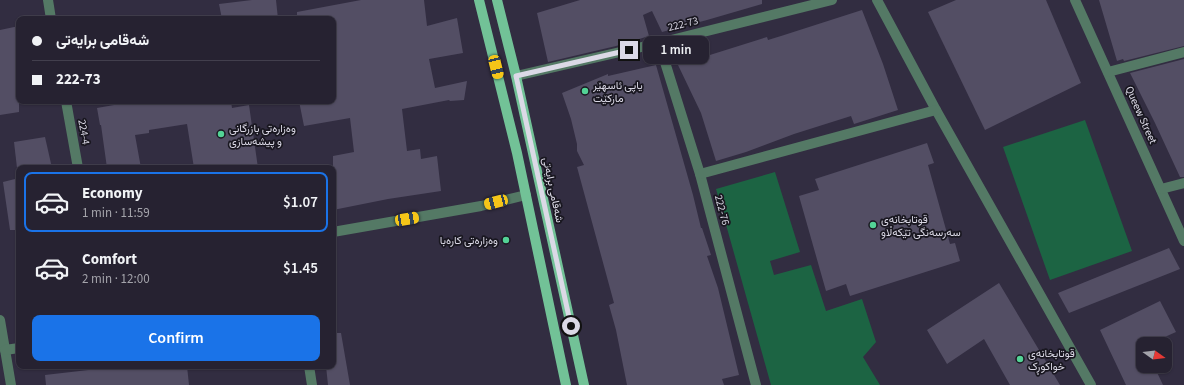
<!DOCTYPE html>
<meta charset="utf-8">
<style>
body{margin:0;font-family:"Source Sans 3",Vazirmatn,sans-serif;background:#2e2a39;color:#f1f3f6;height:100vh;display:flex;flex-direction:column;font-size:15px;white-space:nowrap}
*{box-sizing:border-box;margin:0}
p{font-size:13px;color:#a4a4ab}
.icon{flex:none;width:22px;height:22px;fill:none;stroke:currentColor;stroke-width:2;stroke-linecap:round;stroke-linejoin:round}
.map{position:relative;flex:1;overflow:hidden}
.side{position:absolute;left:16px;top:165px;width:320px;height:204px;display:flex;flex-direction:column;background:#262231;border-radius:8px;box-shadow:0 1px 3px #0004,0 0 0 1px #423f4d}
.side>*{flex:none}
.hud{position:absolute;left:16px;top:16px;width:320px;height:88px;border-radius:8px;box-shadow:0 1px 3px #0004,0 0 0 1px #423f4d;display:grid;align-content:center;height:88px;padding:0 16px;background:#262231}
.needle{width:26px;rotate:104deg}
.buttons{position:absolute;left:1136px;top:337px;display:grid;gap:8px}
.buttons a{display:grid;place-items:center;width:36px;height:36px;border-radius:8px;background:#262231;box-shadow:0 1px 3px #0004,0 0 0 1px #423f4d;font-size:20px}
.end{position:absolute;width:18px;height:18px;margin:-9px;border:5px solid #dbd9e6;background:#111;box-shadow:0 0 0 2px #111}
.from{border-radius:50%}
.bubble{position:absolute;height:28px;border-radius:8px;background:#262231;box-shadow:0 1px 3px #0004,0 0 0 1px #423f4d;font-size:13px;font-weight:600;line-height:28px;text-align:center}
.car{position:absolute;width:12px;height:24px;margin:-12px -6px;border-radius:5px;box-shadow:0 0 3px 1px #0007;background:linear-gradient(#f5c518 24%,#345 0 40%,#f5c518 0 76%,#345 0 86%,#f5c518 0)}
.hud b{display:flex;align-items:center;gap:14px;height:38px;font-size:15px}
.hud b+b{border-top:1px solid #423f4d}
.hud i{width:10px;height:10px;background:#f1f3f6}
ul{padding:7px 0 0;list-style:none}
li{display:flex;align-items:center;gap:12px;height:60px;margin:0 8px 6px;padding:0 8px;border:2px solid transparent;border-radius:8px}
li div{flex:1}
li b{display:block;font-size:15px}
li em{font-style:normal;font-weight:600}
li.current{border-color:#1a73e8}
li>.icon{width:36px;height:36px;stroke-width:1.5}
.action{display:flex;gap:8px;margin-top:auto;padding:8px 16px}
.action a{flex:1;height:46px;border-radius:8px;background:#1a73e8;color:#fff;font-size:16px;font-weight:600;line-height:46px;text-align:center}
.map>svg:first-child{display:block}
.green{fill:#1c6443}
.building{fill:#534e64}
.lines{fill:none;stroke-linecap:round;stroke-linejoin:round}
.minor{stroke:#547965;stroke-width:10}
.major{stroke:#72c297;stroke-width:10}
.route{stroke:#dbd9e6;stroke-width:5}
.poi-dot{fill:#53d396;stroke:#191720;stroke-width:1.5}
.labels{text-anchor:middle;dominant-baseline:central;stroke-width:3.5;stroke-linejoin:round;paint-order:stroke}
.street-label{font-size:11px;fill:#dbd9e6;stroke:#191720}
.poi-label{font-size:11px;fill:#dbd9e6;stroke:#191720;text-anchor:start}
</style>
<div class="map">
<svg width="1184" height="385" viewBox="0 0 1184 385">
<rect width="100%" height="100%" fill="#322d41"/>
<g class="green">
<path d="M1085 120 1132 251 1050 280 1003 147Z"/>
<path d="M775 172 800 252 770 261 774 275 811 265 826 311 862 299 876 342 863 357 880 385H771L716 189Z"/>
</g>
<g class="building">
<path d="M252 0H276L278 19H222L219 4Z"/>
<path d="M361 0H424L427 26 457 18 463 53 429 59 435 88 467 81 464 100 450 101 449 100 402 109 407 151 420 149 421 159 437 156 441 191 388 199 333 210V156L354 152 350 118 304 126 299 101H333V19H297V12Z"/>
<path d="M580 0H762V4L707 20 662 32 652 11 643 15 649 36 616 46 548 62 537 13Z"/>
<path d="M956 0H1046L1081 83 985 130 928 12Z"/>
<path d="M1099 0H1184V46L1124 61 1123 59 1117 61Z"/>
<path d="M862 10 883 64 898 110 854 124 851 116 794 134 746 152 716 161 701 113 678 65 767 37 768 40 781 36Z"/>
<path d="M19 26V112L0 115V30Z"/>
<path d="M1184 59V177H1180L1155 123 1130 73Z"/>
<path d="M656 65 693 195 701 228H702L711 255 707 256 718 288 739 375 722 379 724 385H627L616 330 609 305 614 303 577 167 584 165 577 151V144L571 119 562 93 608 74V76Z"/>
<path d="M114 101H231L232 108 249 105 258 168H194L187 124 149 130V133L135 135 141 168H107L101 125H100L97 108 114 105Z"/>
<path d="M45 137 52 168H17L14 142Z"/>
<path d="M927 143 934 163 928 165 950 244 955 243 960 261 850 296 846 284 826 291 799 196 819 190 815 179Z"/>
<path d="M19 178V230H10L3 182Z"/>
<path d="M1169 248 1180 269 1069 313 1058 293Z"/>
<path d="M999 283 1060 385H1010L984 339 947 364 927 330Z"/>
<path d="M1160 301 1176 332 1149 344H1143V366H1154L1163 385H1126L1100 330Z"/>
<path d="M333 333H341L350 385H328L326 366H333Z"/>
<path d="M123 366H187L189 385H46L45 375Z"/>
</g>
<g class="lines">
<g class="minor">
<path d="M48 0 51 19"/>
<path d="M877 0 936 110 1091 385"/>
<path d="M1075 0 1184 241"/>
<path d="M659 43 700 174 756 385"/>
<path d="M1108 72 1184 52"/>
<path d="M516 76 659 43 832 0"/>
<path d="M66 101 78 168"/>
<path d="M700 174 936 110"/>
<path d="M1161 189 1184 183"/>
<path d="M333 232 481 206 526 195"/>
<path d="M0 320 11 385"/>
<path d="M5 350 19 348"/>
<path d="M309 366 312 385"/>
</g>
<g class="major">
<path d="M479 0 517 153 566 385"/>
<path d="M497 0 516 76 584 385"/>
</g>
</g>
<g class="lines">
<path class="route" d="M571 326 516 76 629 50"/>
</g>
<g class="poi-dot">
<circle cx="585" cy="91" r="4"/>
<circle cx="221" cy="134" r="4"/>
<circle cx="873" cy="225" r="4"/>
<circle cx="506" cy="240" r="4"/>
<circle cx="1020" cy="359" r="4"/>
</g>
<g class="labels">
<g class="street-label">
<text transform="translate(683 24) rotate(-14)">222-73</text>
<text transform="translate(1141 115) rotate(66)">Queew Street</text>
<text transform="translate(84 132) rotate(80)">224-4</text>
<text transform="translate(553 190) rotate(78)">شەقامی برایەتی</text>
<text transform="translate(722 210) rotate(75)">222-76</text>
</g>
<g class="poi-label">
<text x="593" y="85">ياپی ئاسهێر<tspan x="593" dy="13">مارکێت</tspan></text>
<text x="229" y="128">وەزارەتی بازرگانی<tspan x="229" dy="13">و پیشەسازی</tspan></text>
<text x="881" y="219">قوتابخانەی<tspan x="881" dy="13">سەرسەنگی تێکەڵاو</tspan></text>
<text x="498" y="240" text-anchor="end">وەزارەتی کارەبا</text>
<text x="1028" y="353">قوتابخانەی<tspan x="1028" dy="13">خواکوڕک</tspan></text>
</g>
</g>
</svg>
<div class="buttons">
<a><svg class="needle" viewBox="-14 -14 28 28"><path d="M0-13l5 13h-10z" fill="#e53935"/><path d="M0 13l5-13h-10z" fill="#a4a4ab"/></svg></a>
</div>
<i class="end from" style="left:571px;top:326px"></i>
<i class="end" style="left:629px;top:50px"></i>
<div class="bubble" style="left:643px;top:36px;width:66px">1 min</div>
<i class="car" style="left:496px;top:67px;rotate:166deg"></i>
<i class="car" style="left:496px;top:202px;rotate:255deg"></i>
<i class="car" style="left:407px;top:219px;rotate:80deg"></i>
<div class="hud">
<b><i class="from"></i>شەقامی برایەتی</b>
<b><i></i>222-73</b>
</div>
<section class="side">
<ul>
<li class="current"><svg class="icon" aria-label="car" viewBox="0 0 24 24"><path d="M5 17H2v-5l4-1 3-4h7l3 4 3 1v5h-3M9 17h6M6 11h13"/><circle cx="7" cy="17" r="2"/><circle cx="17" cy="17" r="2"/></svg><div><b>Economy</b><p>1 min · 11:59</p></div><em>$1.07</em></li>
<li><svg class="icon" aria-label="car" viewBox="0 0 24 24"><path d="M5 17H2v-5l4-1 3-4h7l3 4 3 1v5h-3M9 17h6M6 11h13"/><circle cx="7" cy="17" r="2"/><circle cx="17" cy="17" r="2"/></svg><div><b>Comfort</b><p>2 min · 12:00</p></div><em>$1.45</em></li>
</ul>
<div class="action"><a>Confirm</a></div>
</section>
</div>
